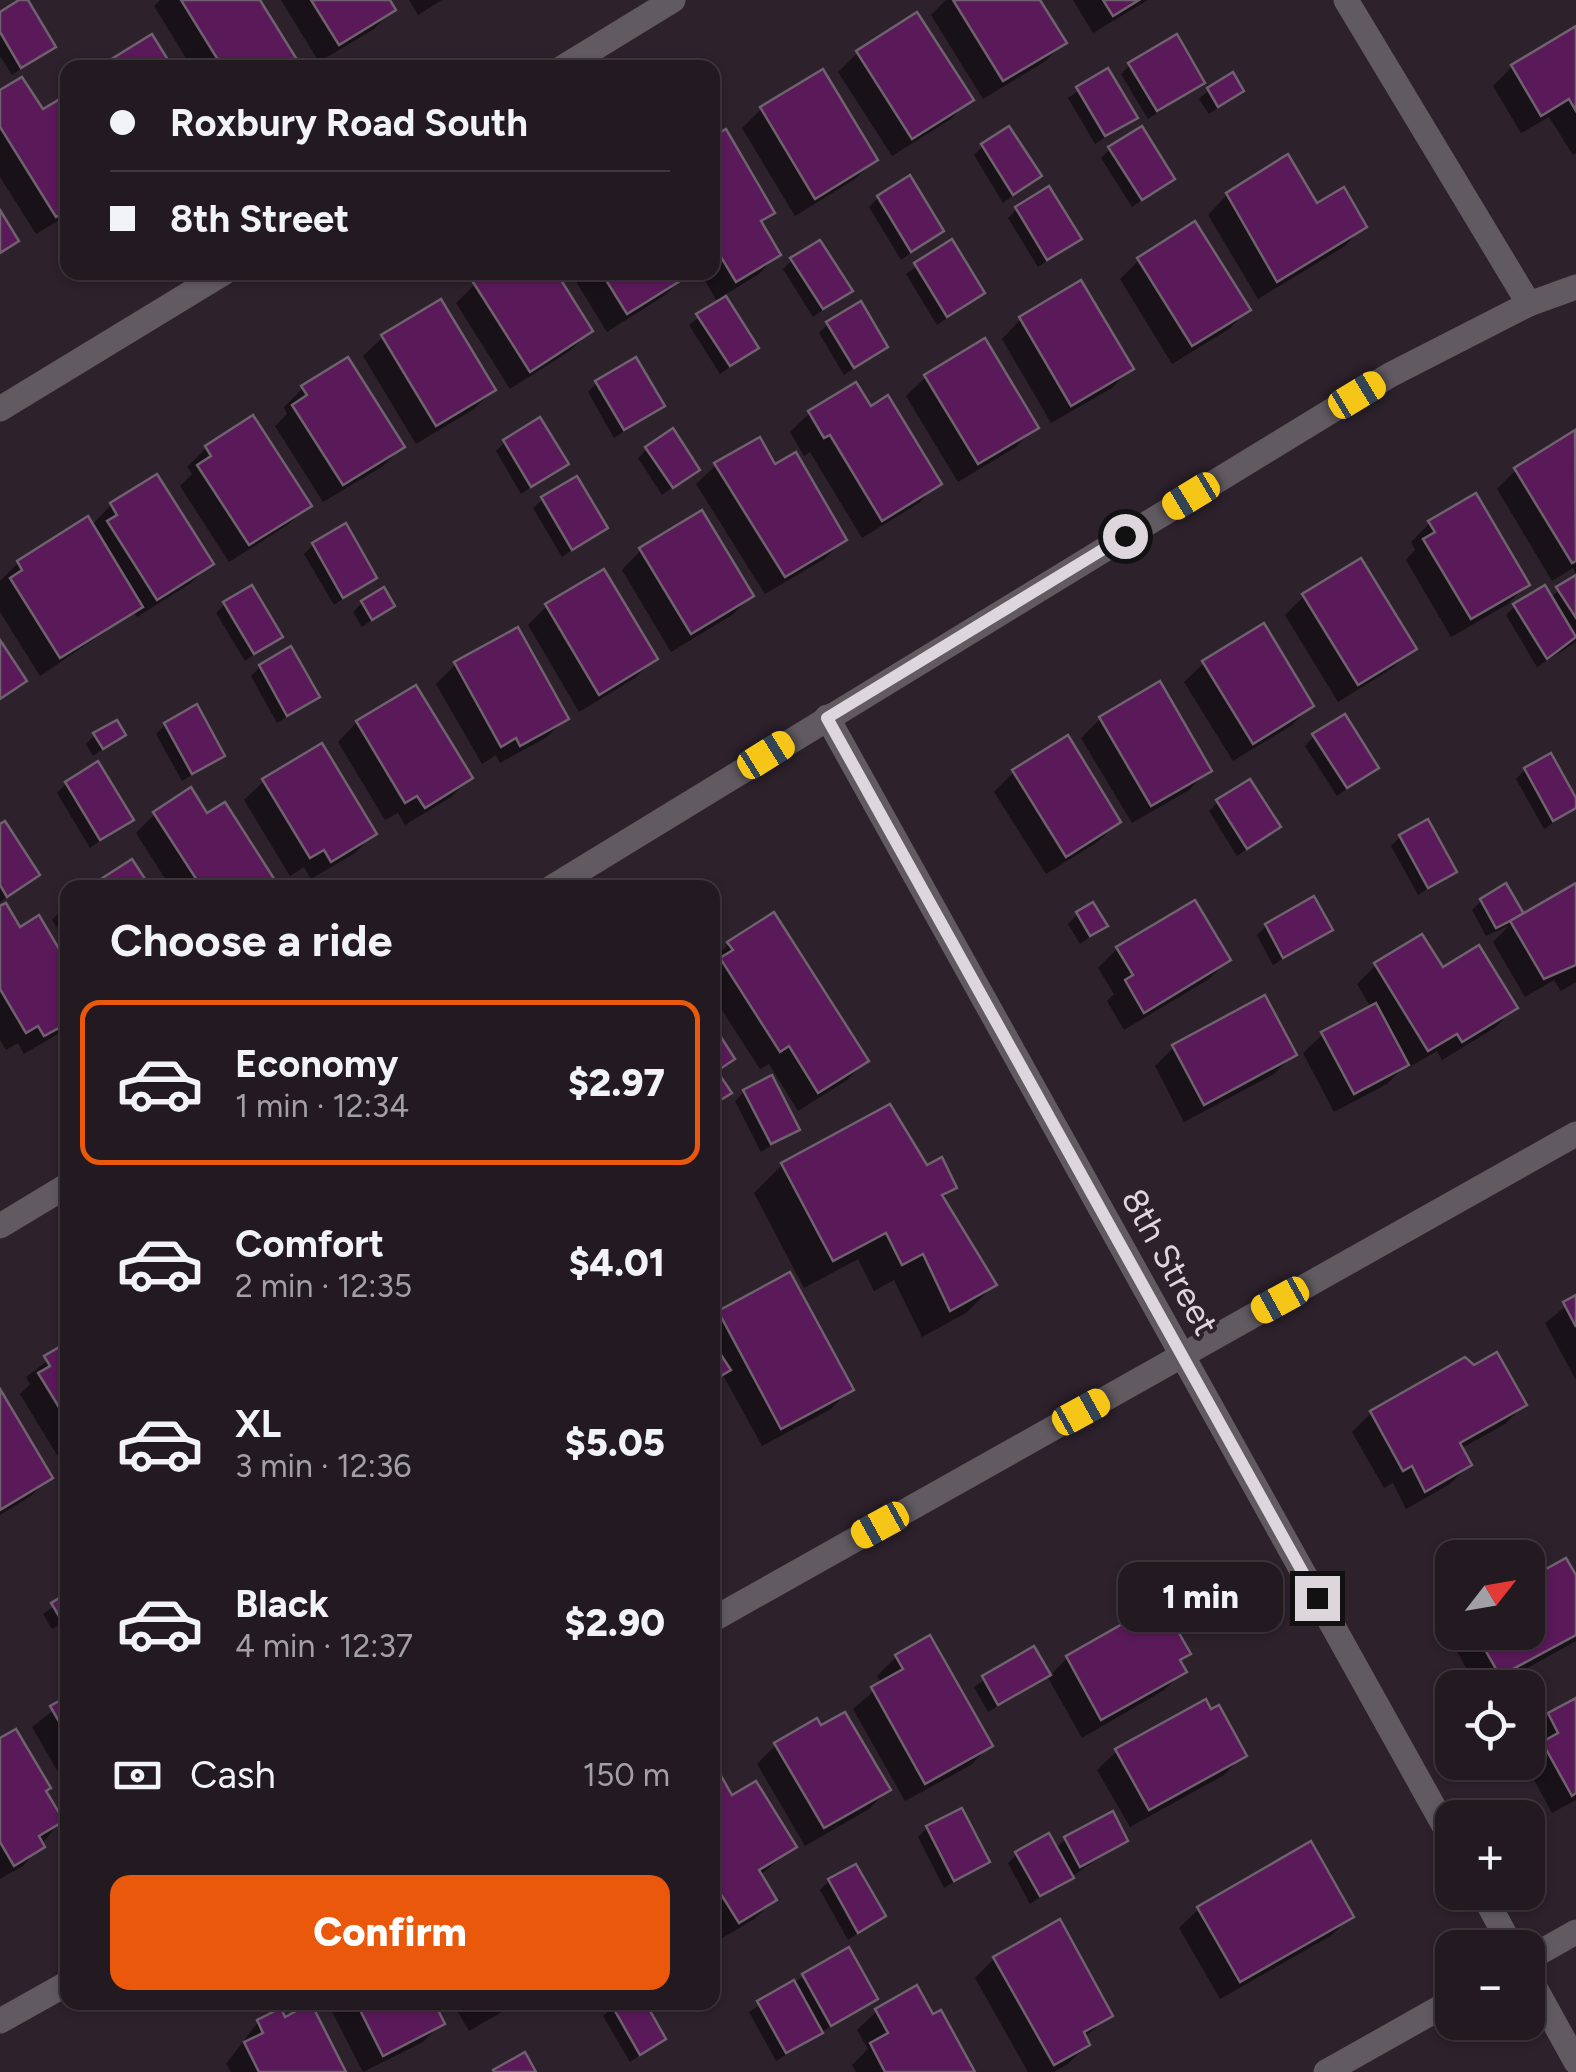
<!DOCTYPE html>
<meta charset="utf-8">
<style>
body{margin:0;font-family:Figtree,sans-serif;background:#2e262e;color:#f1f3f6;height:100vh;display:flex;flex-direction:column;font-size:38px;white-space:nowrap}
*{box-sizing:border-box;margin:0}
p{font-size:32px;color:#a2a0a5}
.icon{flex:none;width:55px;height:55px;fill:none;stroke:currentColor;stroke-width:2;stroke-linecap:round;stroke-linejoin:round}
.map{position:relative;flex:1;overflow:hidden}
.details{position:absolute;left:60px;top:880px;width:660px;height:1130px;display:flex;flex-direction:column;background:#221921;border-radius:20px;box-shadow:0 2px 8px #0004,0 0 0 2px #3f383f}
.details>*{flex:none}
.banner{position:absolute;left:60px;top:60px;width:660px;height:220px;border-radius:20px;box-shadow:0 2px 8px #0004,0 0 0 2px #3f383f;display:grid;align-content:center;height:220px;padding:0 50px;background:#221921}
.needle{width:65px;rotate:59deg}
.fabs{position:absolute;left:1435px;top:1540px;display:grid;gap:20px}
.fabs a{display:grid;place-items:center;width:110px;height:110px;border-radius:20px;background:#221921;box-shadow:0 2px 8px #0004,0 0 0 2px #3f383f;font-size:50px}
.end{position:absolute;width:45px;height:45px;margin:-22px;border:12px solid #ded6dd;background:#111;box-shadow:0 0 0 5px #111}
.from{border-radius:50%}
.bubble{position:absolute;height:70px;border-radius:20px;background:#221921;box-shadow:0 2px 8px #0004,0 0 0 2px #3f383f;font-size:32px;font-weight:800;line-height:70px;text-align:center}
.car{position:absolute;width:30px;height:60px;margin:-30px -15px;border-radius:12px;box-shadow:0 0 8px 2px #0007;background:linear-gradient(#f5c518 24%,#345 0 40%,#f5c518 0 76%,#345 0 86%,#f5c518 0)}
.banner b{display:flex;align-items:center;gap:35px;height:95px;font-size:38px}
.banner b+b{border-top:2px solid #3f383f}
.banner i{width:25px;height:25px;background:#f1f3f6}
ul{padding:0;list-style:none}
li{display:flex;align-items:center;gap:30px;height:165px;margin:0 20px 15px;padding:0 30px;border:5px solid transparent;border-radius:20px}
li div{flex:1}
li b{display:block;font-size:38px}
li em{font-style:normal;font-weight:800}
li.active{border-color:#ea580c}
li>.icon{width:90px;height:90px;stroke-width:1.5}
h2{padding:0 50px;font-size:45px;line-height:120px}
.pay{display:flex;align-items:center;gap:25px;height:110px;padding:0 50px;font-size:38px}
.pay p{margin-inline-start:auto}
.cta{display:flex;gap:20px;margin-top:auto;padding:20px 50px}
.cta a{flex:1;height:115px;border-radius:20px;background:#ea580c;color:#fff;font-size:40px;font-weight:800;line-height:115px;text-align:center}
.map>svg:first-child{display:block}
.shadow{fill:#0007}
.building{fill:#5a1959;stroke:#6f616e;stroke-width:2.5}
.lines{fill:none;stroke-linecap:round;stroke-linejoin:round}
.minor{stroke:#615b61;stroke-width:25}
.route{stroke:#ded6dd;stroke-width:12}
.labels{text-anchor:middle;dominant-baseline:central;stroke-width:8;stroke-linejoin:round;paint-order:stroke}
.street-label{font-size:35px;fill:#ded6dd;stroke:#2d212c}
</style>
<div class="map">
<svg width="1576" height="2072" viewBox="0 0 1576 2072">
<rect width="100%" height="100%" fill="#2d212c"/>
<g class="shadow">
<path d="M25 0 53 47 12 75 0 56V15Z"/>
<path d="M160 0H258L292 68H192L154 6Z"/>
<path d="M281 0H387L393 10 374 29 319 62Z"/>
<path d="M409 0H442L418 15Z"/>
<path d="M946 0H1037L1064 43 1044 62 983 99 931 15Z"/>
<path d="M1073 0H1148L1093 33Z"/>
<path d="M1576 29V153L1573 155 1549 117 1521 133 1493 86 1512 67Z"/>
<path d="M857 53 970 99 951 119 892 156 838 72Z"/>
<path d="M1130 65 1202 83 1148 119 1121 74Z"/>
<path d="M1107 71 1135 118 1095 144 1068 98Z"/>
<path d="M1209 90 1241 91 1209 114 1199 99Z"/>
<path d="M0 93 42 112 68 116V215L36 234 0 177Z"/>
<path d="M761 109 875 160 855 179 795 216 742 128Z"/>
<path d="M712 140 772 212 760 224 778 254 759 274 723 296 756 348 720 374 689 325 718 303 700 272H712Z"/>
<path d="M983 146 1039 176 1003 203 974 155Z"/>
<path d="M1110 149 1172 178 1132 207 1101 158Z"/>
<path d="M1287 158 1316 206 1364 226 1345 246 1258 299 1208 215 1227 195Z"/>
<path d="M878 198 941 231 901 260 869 207Z"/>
<path d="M1017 209 1079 239 1038 267 1008 218Z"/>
<path d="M951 243 982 293 937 325 906 274Z"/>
<path d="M792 260 849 291 813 317 783 269Z"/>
<path d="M1139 260 1248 310 1229 329 1172 364 1120 279Z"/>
<path d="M570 272H683L685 276 665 295 607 332Z"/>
<path d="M475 284 590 331 571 350 510 389 456 303Z"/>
<path d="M1021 319 1131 368 1112 388 1051 423 1002 339Z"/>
<path d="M828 324 885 346 844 375 819 333Z"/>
<path d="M383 337 493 390 474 409 416 444 363 356Z"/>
<path d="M926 377 1035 427 1016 447 958 482 906 396Z"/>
<path d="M597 383 662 406 614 438 588 392Z"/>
<path d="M303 388 402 447 383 466 323 502 275 426 287 414 284 407Z"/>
<path d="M870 409 938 484 919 503 862 538 810 452 804 456 790 432 810 413Z"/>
<path d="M1575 434 1576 574 1573 568 1552 581 1497 489 1516 470Z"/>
<path d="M505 442 565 464 521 494 496 451Z"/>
<path d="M206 448 308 505 289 524 229 562 180 486 192 474 187 467Z"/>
<path d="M647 449 697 469 662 495 638 458Z"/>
<path d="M716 465 844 540 824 559 765 594 696 484Z"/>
<path d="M156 477 210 564 191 583 137 617 134 612 40 676 0 612V581L18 563 91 526 111 505Z"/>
<path d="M543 499 605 527 562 557 533 508Z"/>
<path d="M1430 523 1527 584 1508 604 1451 637 1406 560 1415 550 1411 542Z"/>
<path d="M313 545 374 577 334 605 304 554Z"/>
<path d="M641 550 751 596 732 615 671 652 622 570Z"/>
<path d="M1576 578V642L1537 667 1506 615 1515 606 1549 598Z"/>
<path d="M1304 596 1413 648 1394 667 1338 702 1285 615Z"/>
<path d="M362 603 392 606 362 627 353 612Z"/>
<path d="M225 604 280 636 245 661 216 613Z"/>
<path d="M547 606 654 659 635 678 579 712 528 625Z"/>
<path d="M1204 663 1311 706 1292 725 1233 761 1184 682Z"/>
<path d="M456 664 566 718 547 737 500 763 496 755 482 764 436 684Z"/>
<path d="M260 667 317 697 277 723 251 676Z"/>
<path d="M1100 719 1208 770 1189 790 1132 823 1081 738Z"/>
<path d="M357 722 470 778 451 797 405 825 398 813 385 820 338 742Z"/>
<path d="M165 725 222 756 182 781 156 734Z"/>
<path d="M95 735H123L93 756 86 744Z"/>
<path d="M1314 736 1376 768 1337 796 1305 746Z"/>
<path d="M1525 770 1576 803V807L1544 829 1516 779Z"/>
<path d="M1014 772 1118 822 1099 841 1046 874 994 792Z"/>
<path d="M264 781 374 834 355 853 311 879 304 867 290 876 244 800Z"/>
<path d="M66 784 130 820 90 848 57 793Z"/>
<path d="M1218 802 1278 827 1237 856 1209 811Z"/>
<path d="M155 814 277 888H171L136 833Z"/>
<path d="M0 827 36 875 0 902Z"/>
<path d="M1400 837 1453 872 1418 895 1391 846Z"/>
<path d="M1576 886V982L1561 991 1554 980 1525 997 1493 942 1510 925 1486 936 1472 910 1481 901 1523 916Z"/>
<path d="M68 904V945L52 920Z"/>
<path d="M0 909 68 969V1028L24 1054 18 1043 6 1050 0 1040Z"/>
<path d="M1078 914 1105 926 1080 944 1068 924Z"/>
<path d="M1266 926 1330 929 1273 965 1257 935Z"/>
<path d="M729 944 866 1061 847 1080 798 1111 769 1064 760 1069 712 995V960Z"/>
<path d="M1117 949 1228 960 1209 979 1124 1030 1107 1001 1114 994 1098 968Z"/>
<path d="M1376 965 1442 970 1515 1007 1496 1027 1442 1060 1437 1051 1408 1068 1406 1065 1387 1084 1334 1112 1303 1053 1323 1034 1371 1008 1357 984Z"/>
<path d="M1174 1047 1293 1055 1274 1074 1184 1122 1155 1066Z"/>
<path d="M744 1092 797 1129 761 1152 735 1101Z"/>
<path d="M782 1165 926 1168 954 1187 942 1200 994 1285 966 1313 922 1337 894 1280 874 1291 858 1259 804 1288 754 1193Z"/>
<path d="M1576 1298V1380L1545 1323Z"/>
<path d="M719 1313 850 1389 831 1409 762 1446 723 1375 712 1383V1320Z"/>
<path d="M68 1345V1473L20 1394 30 1384 26 1377Z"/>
<path d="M0 1393 50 1477 31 1496 0 1515Z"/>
<path d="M1524 1405 1505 1424 1460 1449 1469 1465 1450 1484 1406 1509 1393 1483 1384 1488 1352 1432 1371 1413Z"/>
<path d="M1565 1561 1576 1580V1641L1492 1688H1477L1454 1646 1462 1638 1459 1632H1528V1581Z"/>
<path d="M68 1596V1620L52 1629 43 1614Z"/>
<path d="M1160 1605 1188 1653 1179 1663 1184 1671 1164 1690 1082 1738 1047 1676 988 1712 974 1687 1033 1649 1049 1677 1067 1658Z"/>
<path d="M896 1657 990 1745 971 1765 905 1801 853 1709 882 1684 877 1676Z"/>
<path d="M68 1699V1789L32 1727Z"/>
<path d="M1576 1701V1800L1552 1813 1525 1763 1538 1749 1530 1734 1549 1715Z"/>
<path d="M0 1741 61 1821 23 1866 0 1879Z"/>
<path d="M776 1745 888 1790 869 1809 805 1846 757 1764Z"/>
<path d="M1117 1751 1244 1755 1224 1775 1130 1827 1097 1770Z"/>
<path d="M712 1782 794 1847 759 1876 774 1900 754 1919 719 1940 712 1930Z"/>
<path d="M927 1828 987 1861 944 1888 918 1837Z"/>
<path d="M1066 1839 1125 1841 1030 1904 1008 1863 1017 1854 1055 1849Z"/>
<path d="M829 1881 882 1916 848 1940 820 1890Z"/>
<path d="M1199 1909 1351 1916 1332 1935 1220 1999 1179 1928Z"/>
<path d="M1059 1923 1110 2015 1084 2038 1087 2045 1068 2064 1054 2072H1028L975 1978 994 1959Z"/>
<path d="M804 1976 874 1999 776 2061 749 2012Z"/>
<path d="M327 2002H432L442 2023 423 2042 363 2072Z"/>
<path d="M452 2002H519L469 2031Z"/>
<path d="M619 2002H642L663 2039 630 2062 603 2016Z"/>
<path d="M877 2011 932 2018 972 2072H856L852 2065 868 2049 857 2030Z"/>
<path d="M284 2020 343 2072H231L226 2064 258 2022Z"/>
</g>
<g class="building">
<path d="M19 0H28L56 47 21 68 0 32V12Z"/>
<path d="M181 0H260L299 63 292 68H223Z"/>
<path d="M311 0H390L396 10 339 45Z"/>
<path d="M953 0H1040L1067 43 1003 81Z"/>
<path d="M1103 0H1139L1113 16Z"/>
<path d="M917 12 974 100 912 139 856 51Z"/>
<path d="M1576 26V111L1569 99 1541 116 1511 65Z"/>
<path d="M152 34 173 68H97Z"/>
<path d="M1177 34 1205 83 1157 111 1128 63Z"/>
<path d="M1108 68 1138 118 1105 136 1076 87Z"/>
<path d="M823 69 878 160 815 199 760 107Z"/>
<path d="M1233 72 1244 91 1218 107 1207 88Z"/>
<path d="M22 77 43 109 60 99 68 111V210L56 217 0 127V90Z"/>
<path d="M1009 126 1042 176 1013 195 981 144Z"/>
<path d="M1142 126 1175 179 1142 200 1108 147Z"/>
<path d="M726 129 775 213 761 221 781 255 736 282 712 242V137Z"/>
<path d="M1288 154 1317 203 1344 187 1367 227 1277 282 1226 193Z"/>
<path d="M910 175 944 231 911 252 877 196Z"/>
<path d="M1049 186 1082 239 1047 260 1015 207Z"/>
<path d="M0 210 19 241 0 253Z"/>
<path d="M1195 221 1251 310 1192 346 1137 258Z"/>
<path d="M952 239 985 293 947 317 914 263Z"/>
<path d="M820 240 853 291 823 309 790 258Z"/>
<path d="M488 272H556L593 331 530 372 473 282Z"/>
<path d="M601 272H686L688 276 627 314Z"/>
<path d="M1081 280 1134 369 1071 406 1019 317Z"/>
<path d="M726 296 759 348 730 366 696 314Z"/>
<path d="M441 299 496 390 436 426 381 335Z"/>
<path d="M861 301 888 347 854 368 826 322Z"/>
<path d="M985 338 1039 428 978 464 924 375Z"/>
<path d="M348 357 405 447 343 485 292 405 307 395 301 386Z"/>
<path d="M636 357 665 406 624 430 595 381Z"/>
<path d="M856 382 871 406 888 395 942 484 882 521 830 435 824 438 808 411Z"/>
<path d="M253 415 312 506 249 545 197 465 211 456 205 446Z"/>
<path d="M540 417 569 464 531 487 503 440Z"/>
<path d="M673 428 700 470 673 488 645 447Z"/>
<path d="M1575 430 1576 561 1572 563 1514 468Z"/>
<path d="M760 437 775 464 796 452 847 540 785 577 714 463Z"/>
<path d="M157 474 214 564 157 600 107 521 117 515 110 503Z"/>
<path d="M577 476 608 528 572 550 541 497Z"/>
<path d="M1476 493 1530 585 1471 619 1423 539 1435 532 1428 521Z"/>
<path d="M702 510 754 596 691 634 639 548Z"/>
<path d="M88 516 143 607 60 658 10 578 22 570 17 561Z"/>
<path d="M346 523 377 578 343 598 312 543Z"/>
<path d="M1361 558 1417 649 1358 685 1302 594Z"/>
<path d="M604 569 658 659 599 695 545 604Z"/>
<path d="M1576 575V618L1556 587Z"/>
<path d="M252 585 283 637 254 654 223 602Z"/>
<path d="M1545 585 1576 637 1547 659 1513 604Z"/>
<path d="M384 587 395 606 372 620 361 601Z"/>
<path d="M1264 623 1314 706 1253 744 1202 661Z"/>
<path d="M518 627 569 719 520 746 516 738 501 747 454 662Z"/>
<path d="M0 640 27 681 0 699Z"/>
<path d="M291 646 320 697 287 716 259 665Z"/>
<path d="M1160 681 1212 771 1151 806 1099 717Z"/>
<path d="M416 685 473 778 425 808 417 796 405 803 356 721Z"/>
<path d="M197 704 225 756 192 774 164 723Z"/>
<path d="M1345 714 1379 768 1347 788 1312 734Z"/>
<path d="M117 720 126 735 103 749 93 733Z"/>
<path d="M1068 735 1121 822 1066 857 1012 770Z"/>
<path d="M322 743 377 834 331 862 324 850 310 858 262 779Z"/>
<path d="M1551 753 1576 798V808L1553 821 1524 768Z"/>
<path d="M98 761 134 820 100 840 65 782Z"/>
<path d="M1250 779 1281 827 1247 849 1216 800Z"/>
<path d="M191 787 207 813 225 802 280 888H202L153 812Z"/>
<path d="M1428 819 1457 872 1428 888 1399 835Z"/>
<path d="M5 821 40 875 7 897 0 885V824Z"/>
<path d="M132 859 151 888H87Z"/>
<path d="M1506 883 1524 914 1496 928 1480 899Z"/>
<path d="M1576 883V965L1544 979 1510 921Z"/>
<path d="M1314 896 1333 930 1283 958 1265 924Z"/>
<path d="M1195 900 1231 960 1144 1013 1125 980 1133 975 1116 947Z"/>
<path d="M1093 902 1108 926 1090 936 1076 912Z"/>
<path d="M6 903 20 927 39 915 68 964V1023L44 1036 38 1026 26 1033 0 989V906Z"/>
<path d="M774 912 869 1061 818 1093 789 1046 780 1052 720 958 733 950 727 942Z"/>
<path d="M1422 934 1443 967 1479 945 1518 1008 1462 1042 1457 1034 1428 1051 1374 963Z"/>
<path d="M1265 995 1297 1055 1204 1105 1172 1045Z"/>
<path d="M1376 1003 1409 1065 1354 1094 1321 1032Z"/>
<path d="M712 1023 735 1059 717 1071 732 1093 712 1105Z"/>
<path d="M772 1075 800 1130 771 1144 743 1090Z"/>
<path d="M890 1104 927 1165 942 1157 957 1188 942 1195 997 1285 950 1311 923 1254 902 1265 886 1233 833 1261 781 1163Z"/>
<path d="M790 1272 854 1390 781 1429 718 1311Z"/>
<path d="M1576 1295V1327L1563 1302Z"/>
<path d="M712 1341 731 1370 712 1381Z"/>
<path d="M68 1342V1422L38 1373 50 1366 44 1356Z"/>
<path d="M1497 1352 1527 1405 1460 1443 1472 1465 1425 1492 1412 1466 1403 1471 1370 1411 1465 1357 1474 1365Z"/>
<path d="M0 1389 53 1478 0 1510Z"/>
<path d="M1566 1558 1576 1575V1635L1500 1676 1475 1632H1528V1579Z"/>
<path d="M68 1593V1618L62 1621 51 1603Z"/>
<path d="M1161 1602 1191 1654 1180 1660 1187 1672 1101 1720 1066 1656Z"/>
<path d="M930 1635 993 1746 925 1784 871 1687 903 1669 895 1655Z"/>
<path d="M1034 1646 1051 1675 998 1705 982 1676Z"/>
<path d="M68 1696V1737L50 1706Z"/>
<path d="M1576 1698V1793L1572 1796 1542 1742 1558 1733 1548 1713Z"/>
<path d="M1206 1699 1211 1709 1219 1705 1247 1756 1149 1810 1115 1749Z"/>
<path d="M845 1712 891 1790 824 1828 774 1743 817 1718 821 1725Z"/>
<path d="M16 1729 51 1788 46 1791 64 1821 39 1836 45 1847 14 1866 0 1842V1738Z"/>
<path d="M720 1774 732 1795 756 1781 797 1847 759 1870 777 1900 739 1923 712 1880V1779Z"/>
<path d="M962 1808 990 1862 954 1881 926 1826Z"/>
<path d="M1113 1811 1128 1841 1080 1867 1064 1837Z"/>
<path d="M1049 1833 1074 1878 1040 1896 1015 1852Z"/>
<path d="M1311 1841 1354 1917 1240 1982 1197 1907Z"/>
<path d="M856 1864 886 1916 858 1933 828 1879Z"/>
<path d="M1060 1919 1113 2016 1084 2032 1090 2045 1054 2065 993 1957Z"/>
<path d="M849 1947 878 1999 831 2026 802 1974Z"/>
<path d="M794 1980 823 2033 786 2053 757 2001Z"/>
<path d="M917 1985 933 2014 941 2010 975 2072H885L870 2043 888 2033 875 2009Z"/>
<path d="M356 2002H434L445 2024 383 2056Z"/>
<path d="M645 2002 666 2039 640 2055 611 2004Z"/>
<path d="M311 2003 346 2072H259L244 2042 263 2033 257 2020 281 2008 285 2017Z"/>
<path d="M525 2052 536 2072H494L493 2070Z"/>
</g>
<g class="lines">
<g class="minor">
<path d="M1346 0 1529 304"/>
<path d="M562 68 673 0"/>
<path d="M0 409 225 272"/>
<path d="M827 717 1452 1840"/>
<path d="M551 888 1390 375 1529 304 1576 287"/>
<path d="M0 1226 68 1185"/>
<path d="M712 1620 1576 1134"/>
<path d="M1482 1892 1512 1948"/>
<path d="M1528 1959 1576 1932"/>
<path d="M1528 1975 1576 2062"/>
<path d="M0 2021 68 1983"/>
<path d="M1326 2072 1452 2001"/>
</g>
</g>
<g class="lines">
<path class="route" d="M1125 536 827 718 1317 1598"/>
</g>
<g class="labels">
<g class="street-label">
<text transform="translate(1170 1262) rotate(61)">8th Street</text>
</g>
</g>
</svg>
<div class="fabs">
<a><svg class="needle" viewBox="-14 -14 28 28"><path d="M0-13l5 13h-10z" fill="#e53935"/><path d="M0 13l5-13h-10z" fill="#a2a0a5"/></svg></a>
<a><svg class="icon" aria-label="locate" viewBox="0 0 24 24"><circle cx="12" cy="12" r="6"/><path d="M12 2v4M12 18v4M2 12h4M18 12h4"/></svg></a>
<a>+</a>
<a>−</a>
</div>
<i class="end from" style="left:1125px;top:536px"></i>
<i class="end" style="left:1317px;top:1598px"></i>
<div class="bubble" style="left:1118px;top:1562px;width:165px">1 min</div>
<i class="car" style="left:1357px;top:395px;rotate:59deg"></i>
<i class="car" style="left:1191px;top:496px;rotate:239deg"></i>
<i class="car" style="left:766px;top:755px;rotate:58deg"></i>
<i class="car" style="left:1280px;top:1300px;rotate:241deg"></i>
<i class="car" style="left:1081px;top:1412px;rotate:61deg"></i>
<i class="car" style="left:880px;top:1525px;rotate:241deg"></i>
<div class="banner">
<b><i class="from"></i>Roxbury Road South</b>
<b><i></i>8th Street</b>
</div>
<section class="details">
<h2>Choose a ride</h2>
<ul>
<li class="active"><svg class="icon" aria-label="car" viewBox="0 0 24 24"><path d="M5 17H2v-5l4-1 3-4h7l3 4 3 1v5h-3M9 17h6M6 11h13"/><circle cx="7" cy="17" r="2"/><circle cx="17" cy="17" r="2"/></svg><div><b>Economy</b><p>1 min · 12:34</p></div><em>$2.97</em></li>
<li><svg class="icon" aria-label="car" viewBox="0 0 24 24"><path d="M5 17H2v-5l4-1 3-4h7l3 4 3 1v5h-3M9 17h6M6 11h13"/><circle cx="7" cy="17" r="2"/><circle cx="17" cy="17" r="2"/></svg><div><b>Comfort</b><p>2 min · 12:35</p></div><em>$4.01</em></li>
<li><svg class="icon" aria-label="car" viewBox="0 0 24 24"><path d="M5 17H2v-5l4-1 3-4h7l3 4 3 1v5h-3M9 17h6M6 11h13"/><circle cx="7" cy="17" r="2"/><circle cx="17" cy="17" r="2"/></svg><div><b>XL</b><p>3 min · 12:36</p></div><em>$5.05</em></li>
<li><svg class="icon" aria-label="car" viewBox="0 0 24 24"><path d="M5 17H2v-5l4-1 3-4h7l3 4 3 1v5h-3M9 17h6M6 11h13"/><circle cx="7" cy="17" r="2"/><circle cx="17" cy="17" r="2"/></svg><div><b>Black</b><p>4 min · 12:37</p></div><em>$2.90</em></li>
</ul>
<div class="pay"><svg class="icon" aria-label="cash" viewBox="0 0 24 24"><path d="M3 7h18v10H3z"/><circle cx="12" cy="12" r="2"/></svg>Cash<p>150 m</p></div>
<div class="cta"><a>Confirm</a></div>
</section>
</div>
